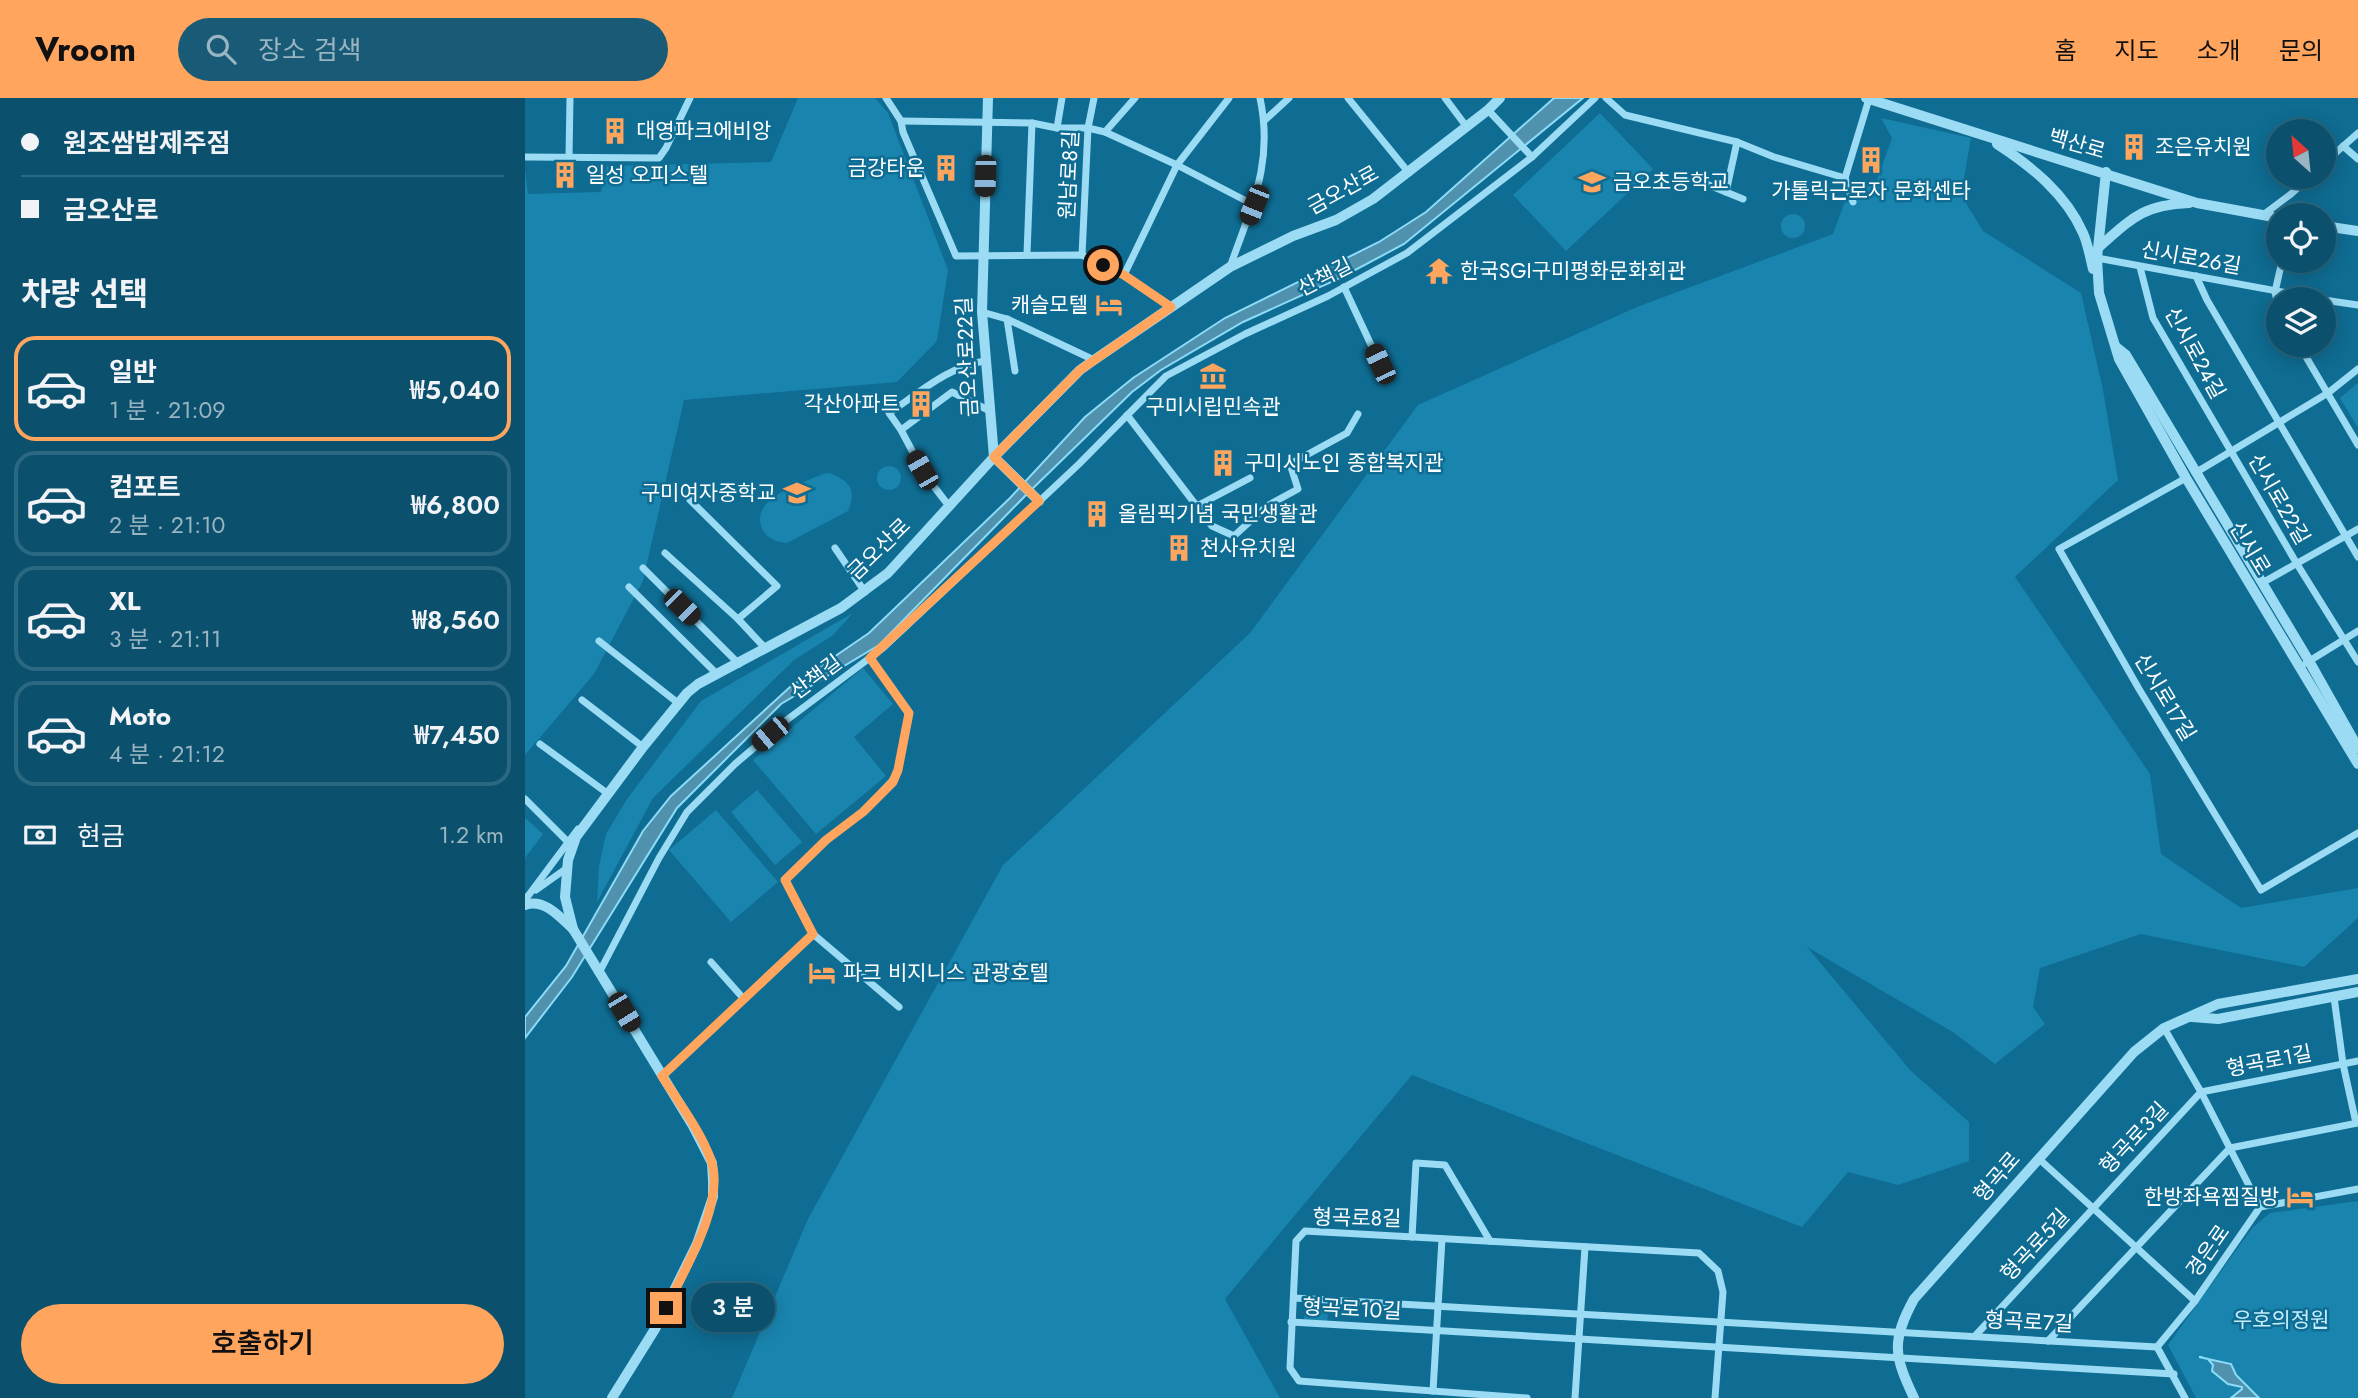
<!DOCTYPE html>
<html lang="ko">
<meta charset="utf-8">
<style>
body{margin:0;font-family:Jost,"Noto Sans KR",sans-serif;background:#195b76;color:#f1f3f6;height:100vh;display:flex;flex-direction:column;font-size:26px;white-space:nowrap}
*{box-sizing:border-box;margin:0}
p{font-size:23px;color:#9ab5c2}
.icon{flex:none;width:38px;height:38px;fill:none;stroke:currentColor;stroke-width:2;stroke-linecap:round;stroke-linejoin:round}
.map{position:relative;flex:1;overflow:hidden}
.details{display:flex;flex-direction:column;background:#0b516e;width:525px}
.details>*{flex:none}
.banner{display:grid;align-content:center;height:154px;padding:0 21px;background:#0b516e}
.needle{width:46px;rotate:333deg}
.buttons{position:absolute;left:1741px;top:21px;display:grid;gap:14px}
.buttons a{display:grid;place-items:center;width:70px;height:70px;border-radius:50%;background:#0b516e;box-shadow:0 4px 18px #0003,0 0 0 2px #2b6881;font-size:35px}
.end{position:absolute;width:32px;height:32px;margin:-16px;border:9px solid #ffa55e;background:#111;box-shadow:0 0 0 4px #111}
.from{border-radius:50%}
.bubble{position:absolute;height:49px;border-radius:24px;background:#0b516e;box-shadow:0 4px 18px #0003,0 0 0 2px #2b6881;font-size:23px;font-weight:600;line-height:49px;text-align:center}
.car{position:absolute;width:21px;height:42px;margin:-21px -10px;border-radius:9px;box-shadow:0 0 5px 2px #0007;background:linear-gradient(#222 24%,#8ab4d8 0 40%,#222 0 76%,#8ab4d8 0 86%,#222 0)}
.banner b{display:flex;align-items:center;gap:24px;height:66px;font-size:26px}
.banner b+b{border-top:2px solid #2b6881}
.banner i{width:18px;height:18px;background:#f1f3f6}
ul{padding:0;list-style:none}
li{display:flex;align-items:center;gap:21px;height:105px;margin:0 14px 10px;padding:0 7px;border:4px solid #2b6881;border-radius:21px}
li div{flex:1}
li b{display:block;font-size:26px}
li em{font-style:normal;font-weight:600}
li.selected{border-color:#ffa55e}
li>.icon{width:63px;height:63px;stroke-width:1.5}
h2{padding:0 21px;font-size:32px;line-height:84px}
.pay{display:flex;align-items:center;gap:18px;height:77px;padding:0 21px;font-size:26px}
.pay p{margin-inline-start:auto}
.primary-button{display:flex;gap:14px;margin-top:auto;padding:14px 21px}
.primary-button a{flex:1;height:80px;border-radius:42px;background:#ffa55e;color:#111;font-size:28px;font-weight:600;line-height:80px;text-align:center}
header{display:flex;align-items:center;gap:42px;box-sizing:border-box;height:98px;padding:0 35px;background:#ffa55e;color:#111}
header strong{font-size:33px}
nav{display:flex;gap:38px;margin-inline-start:auto;font-size:24px}
.search{width:490px;height:63px;background:#195b76;display:flex;align-items:center;gap:18px;box-sizing:border-box;padding:0 24px;border-radius:38px;color:#9ab5c2;font-size:26px}
main{display:flex;flex:1;min-height:0}
.map>svg:first-child{display:block}
.green{fill:#1985af}
.water{fill:#5092ad;stroke:#8cdbf8;stroke-width:2}
.lines{fill:none;stroke-linecap:round;stroke-linejoin:round}
.minor{stroke:#9bdbf4;stroke-width:7}
.tertiary{stroke:#9bdbf4;stroke-width:10}
.route{stroke:#ffa55e;stroke-width:9}
.labels{text-anchor:middle;dominant-baseline:central;stroke-width:5;stroke-linejoin:round;paint-order:stroke}
.poi-label{font-size:21px;fill:#fff;stroke:#0f6c92;text-anchor:start}
.street-label{font-size:21px;fill:#fff;stroke:#0f6c92}
.park-label{font-size:21px;fill:#c3edfe;stroke:#0f6c92}
</style>
<header>
<strong>Vroom</strong>
<div class="search"><svg class="icon" aria-label="search" viewBox="0 0 24 24"><circle cx="10" cy="10" r="6"/><path d="M15 15l6 6"/></svg>장소 검색</div>
<nav><a>홈</a><a>지도</a><a>소개</a><a>문의</a></nav>
</header>
<main>
<section class="details">
<div class="banner">
<b><i class="from"></i>원조쌈밥제주점</b>
<b><i></i>금오산로</b>
</div>
<h2>차량 선택</h2>
<ul>
<li class="selected"><svg class="icon" aria-label="car" viewBox="0 0 24 24"><path d="M5 17H2v-5l4-1 3-4h7l3 4 3 1v5h-3M9 17h6M6 11h13"/><circle cx="7" cy="17" r="2"/><circle cx="17" cy="17" r="2"/></svg><div><b>일반</b><p>1 분 · 21:09</p></div><em>₩5,040</em></li>
<li><svg class="icon" aria-label="car" viewBox="0 0 24 24"><path d="M5 17H2v-5l4-1 3-4h7l3 4 3 1v5h-3M9 17h6M6 11h13"/><circle cx="7" cy="17" r="2"/><circle cx="17" cy="17" r="2"/></svg><div><b>컴포트</b><p>2 분 · 21:10</p></div><em>₩6,800</em></li>
<li><svg class="icon" aria-label="car" viewBox="0 0 24 24"><path d="M5 17H2v-5l4-1 3-4h7l3 4 3 1v5h-3M9 17h6M6 11h13"/><circle cx="7" cy="17" r="2"/><circle cx="17" cy="17" r="2"/></svg><div><b>XL</b><p>3 분 · 21:11</p></div><em>₩8,560</em></li>
<li><svg class="icon" aria-label="car" viewBox="0 0 24 24"><path d="M5 17H2v-5l4-1 3-4h7l3 4 3 1v5h-3M9 17h6M6 11h13"/><circle cx="7" cy="17" r="2"/><circle cx="17" cy="17" r="2"/></svg><div><b>Moto</b><p>4 분 · 21:12</p></div><em>₩7,450</em></li>
</ul>
<div class="pay"><svg class="icon" aria-label="cash" viewBox="0 0 24 24"><path d="M3 7h18v10H3z"/><circle cx="12" cy="12" r="2"/></svg>현금<p>1.2 km</p></div>
<div class="primary-button"><a>호출하기</a></div>
</section>
<div class="map">
<svg width="1833" height="1300" viewBox="0 0 1833 1300">
<rect width="100%" height="100%" fill="#0f6c92"/>
<g class="green">
<path d="M273 0H350L363 15 423 172 412 243 372 284 159 302 118 483 69 576 0 657V70L3 96 76 94 82 68 246 64Z"/>
<path d="M1075 15 1128 71 1041 153 988 97Z"/>
<path d="M1356 20 1446 40 1436 97 1458 133 1556 195 1578 292 1593 382 1490 479 1625 676 1636 756 1716 810 1833 790V820L1779 869 1616 836 1515 870 1508 909 1520 926 1470 966 1428 934 1282 849 1386 973 1444 1024V1063L1373 1087 1323 1074 1277 1129 887 977 700 1201 755 1300H207L283 1121 478 767 725 535 893 307 1112 209 1308 136 1328 82 1350 88 1367 40Z"/>
<circle cx="1268" cy="128" r="12"/>
<path d="M1833 285V330L1815 300Z"/>
<circle cx="364" cy="380" r="12"/>
<path d="M305 375C325 384 332 391 323 413L262 445C250 444 241 441 236 428 227 399 278 385 298 376Z"/>
<path d="M328 515 307 538 269 562 128 700 72 804 74 768 81 736 102 701 176 603Z"/>
<path d="M338 570 368 606 329 639 361 678 291 736 228 662Z"/>
<path d="M232 692 277 744 250 767 206 714Z"/>
<path d="M191 712 253 784 206 824 144 752Z"/>
<path d="M0 720 18 736 0 760Z"/>
<path d="M1833 1103V1300H1671L1643 1247 1727 1130 1745 1115Z"/>
<path d="M804 1202 802 1225 779 1223 780 1203Z"/>
</g>
<g class="water">
<path d="M1029 0H1058L879 146 817 179 718 224 636 272 607 294 501 397 354 547 256 606 152 710 47 879 0 940V919L41 868 118 733 146 698 265 589 344 535 485 400 560 319 608 280 700 220 854 144 901 114Z"/>
<path d="M1674 1259 1706 1266 1711 1277 1734 1300H1706L1717 1291V1289L1703 1286 1687 1273 1688 1267 1683 1261Z"/>
</g>
<g class="lines">
<g class="minor">
<path d="M361 0 376 23 378 34 431 158 557 157 599 177 646 209"/>
<path d="M823 0 884 75"/>
<path d="M920 0 941 28"/>
<path d="M1081 0 1100 17 1212 44 1249 59 1320 80"/>
<path d="M963 12 1007 59"/>
<path d="M740 22 764 0"/>
<path d="M376 23 507 25 532 30H563L580 34 652 67 729 107"/>
<path d="M532 30 537 0"/>
<path d="M580 34 610 0"/>
<path d="M1818 48 1833 61"/>
<path d="M0 59 134 60 141 50 165 0"/>
<path d="M44 59 45 0"/>
<path d="M1799 65 1833 35"/>
<path d="M1169 81 1218 101"/>
<path d="M1201 94 1212 44"/>
<path d="M1328 104 1320 80 1344 1"/>
<path d="M1738 117 1766 96 1785 79"/>
<path d="M502 156 507 25"/>
<path d="M557 157 563 30 569 0"/>
<path d="M1572 160 1796 201"/>
<path d="M705 169C726 109 749 66 735 0"/>
<path d="M1615 169 1628 220 1772 466 1833 564"/>
<path d="M599 177 652 67 704 0"/>
<path d="M1671 178 1682 202 1833 459"/>
<path d="M819 189 855 266"/>
<path d="M1799 202 1833 207"/>
<path d="M1754 212 1750 194 1757 163"/>
<path d="M457 214 482 221 569 262"/>
<path d="M482 221 490 273"/>
<path d="M1774 247 1833 347"/>
<path d="M602 317 687 428 709 438 742 408 773 391 765 366 822 335 833 316"/>
<path d="M376 332 427 294 465 313"/>
<path d="M1670 375 1803 295 1833 271"/>
<path d="M1661 380 1534 451 1614 591 1736 792 1833 735"/>
<path d="M165 402 252 488 213 521"/>
<path d="M424 408 400 377 376 332 364 315C394 295 424 268 460 263"/>
<path d="M670 409 725 380"/>
<path d="M310 450 340 494"/>
<path d="M140 455 213 521 241 551"/>
<path d="M118 470 214 566"/>
<path d="M1737 485 1833 431"/>
<path d="M104 489 192 576"/>
<path d="M74 543 153 605"/>
<path d="M345 560 384 615 373 672 367 683 338 714 301 742 260 782 288 836 374 909"/>
<path d="M1781 565 1833 533"/>
<path d="M57 602 118 649"/>
<path d="M15 646 82 695"/>
<path d="M0 701 42 743"/>
<path d="M11 792 42 770"/>
<path d="M0 802 53 731"/>
<path d="M186 864 218 900"/>
<path d="M75 873 134 760 162 714 210 666 263 621 358 550 554 366 641 278 720 236 803 198 882 155 1007 59 1070 0"/>
<path d="M1809 899 1818 966 1831 1025"/>
<path d="M1639 930 1676 994 1735 1109"/>
<path d="M137 978 288 836"/>
<path d="M1513 1060 1670 1203"/>
<path d="M887 1139 891 1065 920 1067 965 1143"/>
<path d="M769 1200 1632 1249"/>
<path d="M766 1224 1649 1276"/>
<path d="M1450 1238 1676 994 1833 963"/>
<path d="M1523 1243 1705 1050 1833 1025"/>
<path d="M1632 1249 1670 1203 1735 1109 1833 1091"/>
<path d="M1632 1249 1660 1300"/>
<path d="M908 1293 917 1141"/>
<path d="M1002 1300 774 1283 765 1270 771 1143 780 1133 1174 1155 1193 1173 1198 1194 1190 1300"/>
<path d="M1050 1300 1060 1149"/>
</g>
<g class="tertiary">
<path d="M463 0 457 214 469 359 514 403"/>
<path d="M1341 0 1672 105 1754 120"/>
<path d="M1472 46C1506 68 1541 96 1558 135 1563 146 1565 159 1568 171"/>
<path d="M1581 74 1572 160 1574 195 1594 261 1661 380 1833 666"/>
<path d="M1799 128 1833 133"/>
<path d="M1574 149C1607 120 1618 107 1664 105"/>
<path d="M1591 249 1601 257 1784 563 1833 650"/>
<path d="M0 807C19 800 35 819 48 831"/>
<path d="M1667 919 1693 921 1833 894"/>
<path d="M87 1300 130 1231 172 1146 188 1099V1083L187 1065 168 1028 48 831 40 799 43 762 51 739 118 649 162 595 173 586 316 510 363 475 469 359 555 272 569 262 705 169 768 138 811 122 848 101 963 12 975 0"/>
<path d="M1389 1300C1369 1258 1366 1243 1389 1201L1609 954 1639 930 1693 906 1833 881"/>
</g>
</g>
<g class="lines">
<path class="route" d="M141 1210C159 1172 201 1105 186 1062 175 1032 154 1005 137 978L288 836 260 782 301 742 338 714 368 684 373 672 384 615 345 560 514 403 469 359 555 272 646 209 599 177 578 167"/>
</g>
<defs>
<symbol id="building-bare" viewBox="-9 -9 18 18"><path d="M-4-6H4V6H1V3H-1V6H-4ZM-2.5-4.3h1.7v1.8h-1.7ZM.8-4.3h1.7v1.8H.8ZM-2.5-1h1.7V.8h-1.7ZM.8-1h1.7V.8H.8Z" fill="#ffa55e" stroke="#0f6c92" stroke-width="2.5" paint-order="stroke"/></symbol>
<symbol id="school-bare" viewBox="-9 -9 18 18"><path d="M0-5L7-2L0 1L-7-2ZM-4 1L0 2.5L4 1V4Q0 6-4 4Z" fill="#ffa55e" stroke="#0f6c92" stroke-width="2.5" paint-order="stroke"/></symbol>
<symbol id="temple-bare" viewBox="-9 -9 18 18"><path d="M0-6L5-2H3V0L6.5 2.5H4V6H1.5V3h-3V6H-4V2.5H-6.5L-3 0V-2H-5Z" fill="#ffa55e" stroke="#0f6c92" stroke-width="2.5" paint-order="stroke"/></symbol>
<symbol id="hotel-bare" viewBox="-9 -9 18 18"><path d="M-6-4.5h1.5V1H6V5H4.5V3h-9V5H-6ZM-4 0a1.8 1.8 0 1 1 3.6 0ZM.5 0V-2.5h3Q6-2.5 6 0Z" fill="#ffa55e" stroke="#0f6c92" stroke-width="2.5" paint-order="stroke"/></symbol>
<symbol id="museum-bare" viewBox="-9 -9 18 18"><path d="M0-6L6-3V-2H-6V-3ZM-5-1h2V3h-2ZM-1-1h2V3h-2ZM3-1h2V3H3ZM-6 4H6V6H-6Z" fill="#ffa55e" stroke="#0f6c92" stroke-width="2.5" paint-order="stroke"/></symbol>
</defs>
<g fill-rule="evenodd">
<use href="#building-bare" x="71" y="14" width="38" height="38"/>
<use href="#building-bare" x="1590" y="30" width="38" height="38"/>
<use href="#building-bare" x="1327" y="43" width="38" height="38"/>
<use href="#building-bare" x="402" y="51" width="38" height="38"/>
<use href="#building-bare" x="21" y="58" width="38" height="38"/>
<use href="#school-bare" x="1048" y="65" width="38" height="38"/>
<use href="#temple-bare" x="895" y="154" width="38" height="38"/>
<use href="#hotel-bare" x="565" y="188" width="38" height="38"/>
<use href="#museum-bare" x="669" y="259" width="38" height="38"/>
<use href="#building-bare" x="377" y="287" width="38" height="38"/>
<use href="#building-bare" x="679" y="346" width="38" height="38"/>
<use href="#school-bare" x="253" y="376" width="38" height="38"/>
<use href="#building-bare" x="553" y="397" width="38" height="38"/>
<use href="#building-bare" x="635" y="431" width="38" height="38"/>
<use href="#hotel-bare" x="278" y="856" width="38" height="38"/>
<use href="#hotel-bare" x="1756" y="1080" width="38" height="38"/>
</g>
<g class="labels">
<g class="poi-label">
<text x="111" y="33">대영파크에비앙</text>
<text x="1630" y="49">조은유치원</text>
<text x="400" y="70" text-anchor="end">금강타운</text>
<text x="61" y="77">일성 오피스텔</text>
<text x="1088" y="84">금오초등학교</text>
<text x="1346" y="93" text-anchor="middle">가톨릭근로자 문화센타</text>
<text x="935" y="173">한국SGI구미평화문화회관</text>
<text x="563" y="207" text-anchor="end">캐슬모텔</text>
<text x="375" y="306" text-anchor="end">각산아파트</text>
<text x="688" y="309" text-anchor="middle">구미시립민속관</text>
<text x="719" y="365">구미시노인 종합복지관</text>
<text x="251" y="395" text-anchor="end">구미여자중학교</text>
<text x="593" y="416">올림픽기념 국민생활관</text>
<text x="675" y="450">천사유치원</text>
<text x="318" y="875">파크 비지니스 관광호텔</text>
<text x="1754" y="1099" text-anchor="end">한방좌욕찜질방</text>
</g>
<g class="street-label">
<text transform="translate(1552 46) rotate(16)">백산로</text>
<text transform="translate(544 77) rotate(-87)">원남로8길</text>
<text transform="translate(818 92) rotate(-29)">금오산로</text>
<text transform="translate(1666 160) rotate(10)">신시로26길</text>
<text transform="translate(800 179) rotate(-27)">산책길</text>
<text transform="translate(1670 255) rotate(61)">신시로24길</text>
<text transform="translate(442 259) rotate(-93)">금오산로22길</text>
<text transform="translate(1754 401) rotate(60)">신시로22길</text>
<text transform="translate(1725 450) rotate(59)">신시로</text>
<text transform="translate(354 451) rotate(-44)">금오산로</text>
<text transform="translate(291 579) rotate(-37)">산책길</text>
<text transform="translate(1640 599) rotate(59)">신시로17길</text>
<text transform="translate(1744 963) rotate(-11)">형곡로1길</text>
<text transform="translate(1609 1040) rotate(-47)">형곡로3길</text>
<text transform="translate(1472 1079) rotate(-49)">형곡로</text>
<text transform="translate(832 1120) rotate(1)">형곡로8길</text>
<text transform="translate(1510 1147) rotate(-47)">형곡로5길</text>
<text transform="translate(1683 1153) rotate(-55)">경은로</text>
<text transform="translate(827 1211) rotate(3)">형곡로10길</text>
<text transform="translate(1504 1224) rotate(3)">형곡로7길</text>
</g>
<g class="park-label">
<text x="1756" y="1222">우호의정원</text>
</g>
</g>
</svg>
<div class="buttons">
<a><svg class="needle" viewBox="-14 -14 28 28"><path d="M0-13l5 13h-10z" fill="#e53935"/><path d="M0 13l5-13h-10z" fill="#9ab5c2"/></svg></a>
<a><svg class="icon" aria-label="locate" viewBox="0 0 24 24"><circle cx="12" cy="12" r="6"/><path d="M12 2v4M12 18v4M2 12h4M18 12h4"/></svg></a>
<a><svg class="icon" aria-label="layers" viewBox="0 0 24 24"><path d="M12 4l9 5-9 5-9-5zM3 14l9 5 9-5"/></svg></a>
</div>
<i class="end from" style="left:578px;top:167px"></i>
<i class="end" style="left:141px;top:1210px"></i>
<div class="bubble" style="left:166px;top:1185px;width:84px">3 분</div>
<i class="car" style="left:460px;top:78px;rotate:182deg"></i>
<i class="car" style="left:729px;top:107px;rotate:202deg"></i>
<i class="car" style="left:855px;top:266px;rotate:335deg"></i>
<i class="car" style="left:397px;top:372px;rotate:330deg"></i>
<i class="car" style="left:157px;top:509px;rotate:135deg"></i>
<i class="car" style="left:245px;top:636px;rotate:230deg"></i>
<i class="car" style="left:99px;top:914px;rotate:149deg"></i>
</div>
</main>
